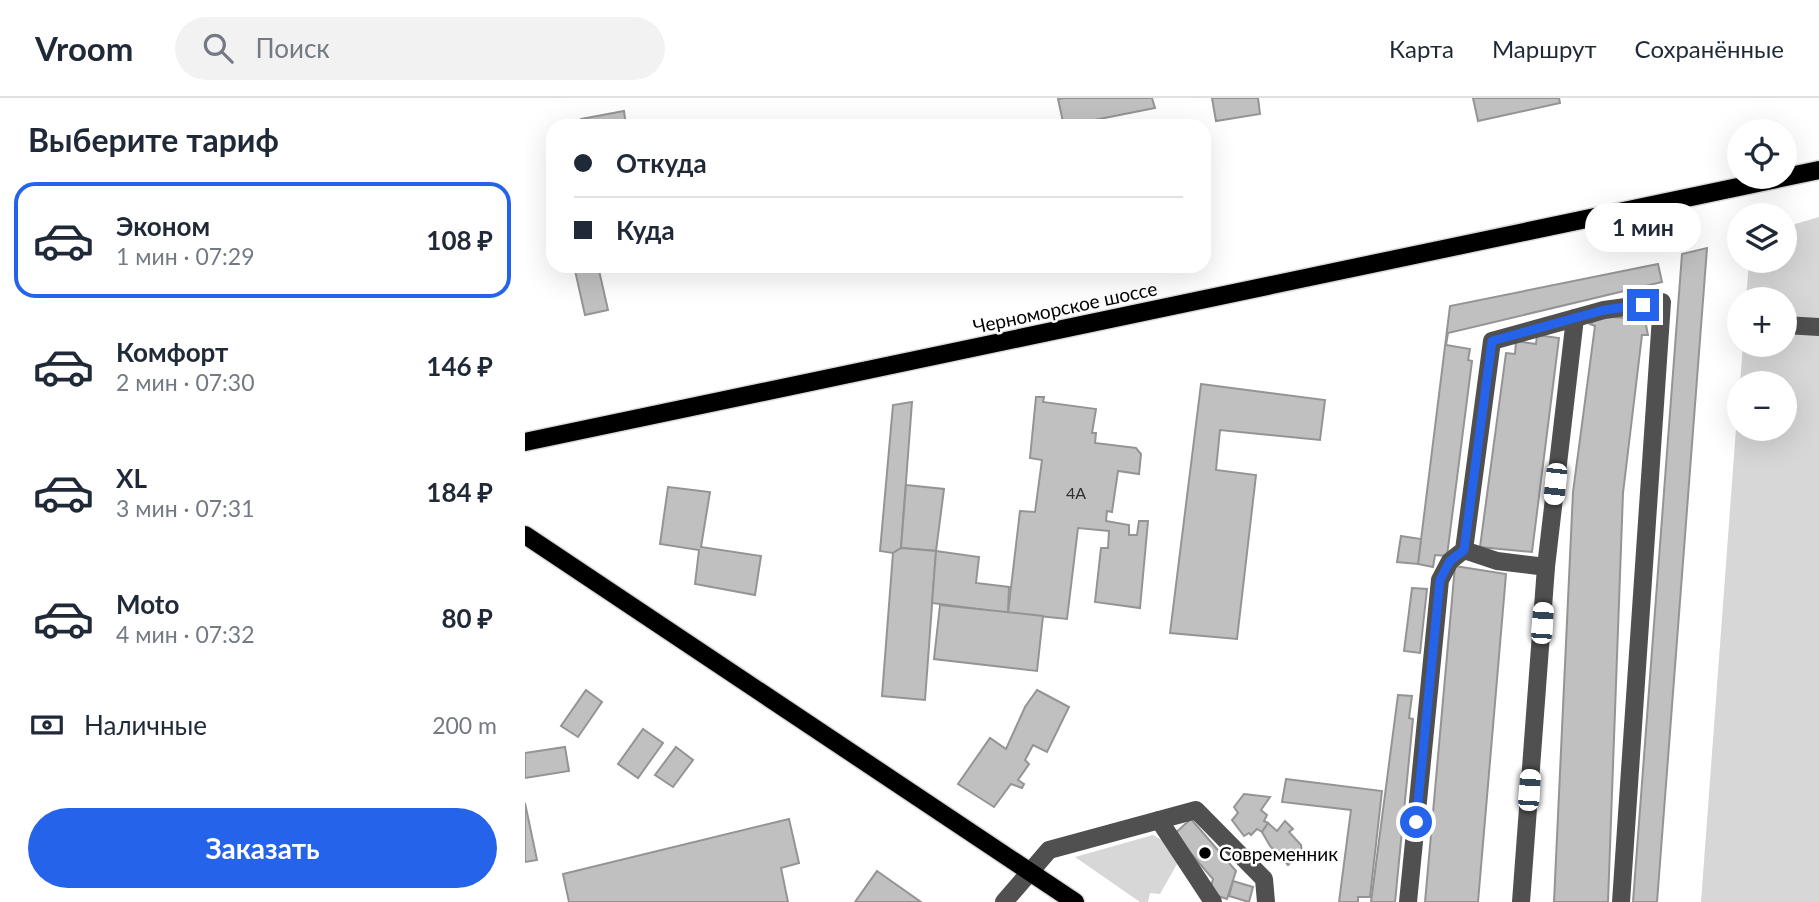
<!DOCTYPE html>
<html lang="ru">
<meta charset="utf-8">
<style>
body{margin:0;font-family:Lato,sans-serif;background:#f2f2f3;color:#1f2937;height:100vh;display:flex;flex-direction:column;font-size:26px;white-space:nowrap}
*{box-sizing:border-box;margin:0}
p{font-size:23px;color:#747a83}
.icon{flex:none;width:38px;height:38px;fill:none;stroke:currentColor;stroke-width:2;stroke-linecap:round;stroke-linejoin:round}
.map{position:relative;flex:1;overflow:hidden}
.side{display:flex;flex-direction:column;background:#fff;width:525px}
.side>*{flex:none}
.top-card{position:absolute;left:21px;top:21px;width:665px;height:154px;border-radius:21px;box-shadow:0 7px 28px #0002;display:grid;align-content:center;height:154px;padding:0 28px;background:#fff}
.tools{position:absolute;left:1202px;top:21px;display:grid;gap:14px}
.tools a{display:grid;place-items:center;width:70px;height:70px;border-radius:50%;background:#fff;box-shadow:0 7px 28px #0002;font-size:35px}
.end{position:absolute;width:32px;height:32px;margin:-16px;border:9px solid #2563eb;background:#fff;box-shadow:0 0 0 4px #fff}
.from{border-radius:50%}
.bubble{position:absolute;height:49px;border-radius:24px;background:#fff;box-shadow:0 7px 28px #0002;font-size:23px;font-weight:700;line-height:49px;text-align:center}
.car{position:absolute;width:21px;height:42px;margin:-21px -10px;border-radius:9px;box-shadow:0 0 5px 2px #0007;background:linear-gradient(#fff 24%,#345 0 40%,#fff 0 76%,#345 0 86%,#fff 0)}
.top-card b{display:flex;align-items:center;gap:24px;height:66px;font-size:26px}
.top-card b+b{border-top:2px solid #e0e1e3}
.top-card i{width:18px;height:18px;background:#1f2937}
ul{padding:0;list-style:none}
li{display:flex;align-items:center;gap:21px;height:116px;margin:0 14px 10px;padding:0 14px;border:4px solid transparent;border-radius:21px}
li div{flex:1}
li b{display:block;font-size:26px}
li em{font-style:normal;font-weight:700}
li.on{border-color:#2563eb}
li>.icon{width:63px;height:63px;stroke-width:1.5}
h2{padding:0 28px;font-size:32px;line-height:84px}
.pay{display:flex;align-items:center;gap:18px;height:77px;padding:0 28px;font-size:26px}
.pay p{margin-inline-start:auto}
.cta{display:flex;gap:14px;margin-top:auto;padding:14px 28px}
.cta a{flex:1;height:80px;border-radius:42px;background:#2563eb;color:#fff;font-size:28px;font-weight:700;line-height:80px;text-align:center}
header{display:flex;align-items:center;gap:42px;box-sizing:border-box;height:98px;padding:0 35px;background:#fff;border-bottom:2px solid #e0e1e3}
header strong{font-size:33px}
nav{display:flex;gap:38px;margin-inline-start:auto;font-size:24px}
.search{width:490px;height:63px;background:#f2f2f3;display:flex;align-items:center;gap:18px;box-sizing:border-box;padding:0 24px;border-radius:38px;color:#747a83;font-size:26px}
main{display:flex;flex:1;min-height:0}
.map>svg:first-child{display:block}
.green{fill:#d7d7d7}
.building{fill:#c0c0c0;stroke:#949494;stroke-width:2}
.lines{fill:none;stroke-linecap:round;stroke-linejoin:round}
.major-casing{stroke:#dbdbdb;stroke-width:21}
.minor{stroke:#505050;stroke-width:18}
.major{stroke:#000;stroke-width:18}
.route{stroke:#2563eb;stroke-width:9}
.poi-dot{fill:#000;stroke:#fff;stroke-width:2.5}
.labels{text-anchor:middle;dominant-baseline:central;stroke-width:5;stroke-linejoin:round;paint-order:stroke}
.number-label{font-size:16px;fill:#303030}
.street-label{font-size:19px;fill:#000;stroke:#fff}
.poi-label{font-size:19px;fill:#000;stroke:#fff;text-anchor:start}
</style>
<header>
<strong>Vroom</strong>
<div class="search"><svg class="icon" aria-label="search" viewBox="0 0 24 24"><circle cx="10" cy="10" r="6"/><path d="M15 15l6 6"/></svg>Поиск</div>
<nav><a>Карта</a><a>Маршрут</a><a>Сохранённые</a></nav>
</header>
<main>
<section class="side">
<h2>Выберите тариф</h2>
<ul>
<li class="on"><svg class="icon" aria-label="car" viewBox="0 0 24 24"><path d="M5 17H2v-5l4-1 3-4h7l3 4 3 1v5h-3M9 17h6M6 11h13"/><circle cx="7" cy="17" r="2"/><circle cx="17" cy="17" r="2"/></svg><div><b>Эконом</b><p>1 мин · 07:29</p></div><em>108 ₽</em></li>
<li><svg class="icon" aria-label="car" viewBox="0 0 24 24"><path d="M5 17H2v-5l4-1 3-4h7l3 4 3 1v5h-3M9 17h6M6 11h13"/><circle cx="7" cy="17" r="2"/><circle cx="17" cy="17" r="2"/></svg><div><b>Комфорт</b><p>2 мин · 07:30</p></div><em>146 ₽</em></li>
<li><svg class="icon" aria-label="car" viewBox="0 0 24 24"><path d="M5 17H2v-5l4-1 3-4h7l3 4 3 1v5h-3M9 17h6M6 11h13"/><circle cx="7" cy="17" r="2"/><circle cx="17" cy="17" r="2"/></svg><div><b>XL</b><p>3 мин · 07:31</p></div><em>184 ₽</em></li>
<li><svg class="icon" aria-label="car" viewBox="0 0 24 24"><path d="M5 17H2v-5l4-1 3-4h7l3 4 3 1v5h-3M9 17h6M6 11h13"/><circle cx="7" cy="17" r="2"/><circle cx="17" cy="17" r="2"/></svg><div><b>Moto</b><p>4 мин · 07:32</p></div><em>80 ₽</em></li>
</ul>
<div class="pay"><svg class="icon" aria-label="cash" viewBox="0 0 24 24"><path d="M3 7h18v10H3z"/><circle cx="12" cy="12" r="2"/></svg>Наличные<p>200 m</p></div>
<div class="cta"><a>Заказать</a></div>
</section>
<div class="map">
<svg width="1294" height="804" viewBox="0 0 1294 804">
<rect width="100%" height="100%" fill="#fff"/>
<g class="green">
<path d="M1294 119V804H1176L1214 290V331H1260V285H1215L1218 247H1260V201H1221L1224 163H1260V129Z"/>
<path d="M628 737 640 744 652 766 635 796 625 795 623 804H615L550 759Z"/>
</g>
<g class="building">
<path d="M540 0H627L630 10 539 28 533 1Z"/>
<path d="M687 0H733L735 16 691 23Z"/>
<path d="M948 0H1034L1035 5 953 23Z"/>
<path d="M99 13 101 28H58L56 21Z"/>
<path d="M1182 150 1132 804H1108L1157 156Z"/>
<path d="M1133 166 1137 184 923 235 921 247 945 251 943 262 947 263 922 458 910 457 908 469 893 466 925 208Z"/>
<path d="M49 168H73L83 212 60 217Z"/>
<path d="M1078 218 1120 222 1123 237H1117L1098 395 1083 804H1029L1048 394 1070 228 1065 226Z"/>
<path d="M1012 237 1034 240 1007 454 955 449 981 255 990 256 991 243 1011 246Z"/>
<path d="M676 286 800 302 795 342 695 332 691 372 731 377 712 541 645 535Z"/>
<path d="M511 299H519L518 304 571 311 567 335H571L570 345 611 350 616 356 614 376 593 373 587 414 582 413 581 423 604 427V437H612L614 423H623L615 510 570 504 576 450H583L584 433 553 430 542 521 483 515 495 413 510 414 517 362 505 360Z"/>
<path d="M387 304 376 450 368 455 355 453 368 307Z"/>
<path d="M381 387 419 391 411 453 376 450Z"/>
<path d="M143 389 185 394 176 449 236 458 230 497 170 486 174 452 135 446Z"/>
<path d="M876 438 896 441 893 466 872 464Z"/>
<path d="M376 450 411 453 400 602 357 598 368 455Z"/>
<path d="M411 453 454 459 451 485 484 489 483 515 407 505Z"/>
<path d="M930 468 981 476 953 804H900Z"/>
<path d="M887 490 902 491 895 555 879 553Z"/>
<path d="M415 507 518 518 512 573 409 561Z"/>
<path d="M61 592 77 604 53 639 36 628Z"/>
<path d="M512 592 544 609 522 654 508 647 500 662 504 666 493 682 499 686 497 690 486 686 469 709 433 686 465 640 481 651 500 609Z"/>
<path d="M873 597 887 598 884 620 888 621 870 804H846Z"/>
<path d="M118 631 138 645 113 680 93 666Z"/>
<path d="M40 649 44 673 0 680V655Z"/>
<path d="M151 649 168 662 148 689 130 677Z"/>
<path d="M761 681 857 693 845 799H833V804H814L826 712 757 704Z"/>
<path d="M719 696 745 699 736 712 742 717 739 723 743 725 737 734 732 731 726 737 724 735 719 738 707 722 713 715 709 709Z"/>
<path d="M0 705 12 762 0 764Z"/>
<path d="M264 721 274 765 256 770 263 804H44L38 776Z"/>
<path d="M666 721 711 773 702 801 684 795 688 781 649 736Z"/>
<path d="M760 723 768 731 764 734 776 747 777 754 763 767 745 748 737 734 743 725 752 733Z"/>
<path d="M352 773 396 804H330Z"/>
<path d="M708 783 728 789 724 804 704 798Z"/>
</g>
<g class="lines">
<defs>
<g id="major">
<path d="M0 344 1294 72"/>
<path d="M0 437 550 804"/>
</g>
</defs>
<use href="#major" class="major-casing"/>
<g class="minor">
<path d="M1260 227 1294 229"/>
<path d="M939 452 972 463 1021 469"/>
<path d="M634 722 688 804"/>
<path d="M479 804 524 752 671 712 739 781 741 804"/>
<path d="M883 804 915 482 925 463 939 452 967 243 1079 212 1137 204 1096 804"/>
<path d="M996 804 1021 469 1050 220"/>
</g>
<use href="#major" class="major"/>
</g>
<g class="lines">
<path class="route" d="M891 724 915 482 925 463 939 452 967 243 1079 212 1118 207"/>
</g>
<circle class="poi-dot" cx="680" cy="755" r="7"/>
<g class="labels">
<g class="number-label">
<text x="551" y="394">4А</text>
</g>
<g class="street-label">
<text transform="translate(540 209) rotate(-12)">Черноморское шоссе</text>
</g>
<g class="poi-label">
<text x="694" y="755">Современник</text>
</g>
</g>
</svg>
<div class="tools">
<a><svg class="icon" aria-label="locate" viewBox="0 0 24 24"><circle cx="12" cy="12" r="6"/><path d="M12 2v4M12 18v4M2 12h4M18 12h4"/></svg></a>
<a><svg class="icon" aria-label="layers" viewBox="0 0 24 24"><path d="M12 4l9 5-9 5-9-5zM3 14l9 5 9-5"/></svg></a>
<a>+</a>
<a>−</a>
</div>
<i class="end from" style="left:891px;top:724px"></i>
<i class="end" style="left:1118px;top:207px"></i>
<div class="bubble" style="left:1060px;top:105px;width:116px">1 мин</div>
<i class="car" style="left:1030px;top:386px;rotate:186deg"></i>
<i class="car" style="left:1017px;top:525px;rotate:4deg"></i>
<i class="car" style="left:1004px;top:692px;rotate:4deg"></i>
<div class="top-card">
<b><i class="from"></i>Откуда</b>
<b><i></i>Куда</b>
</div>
</div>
</main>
